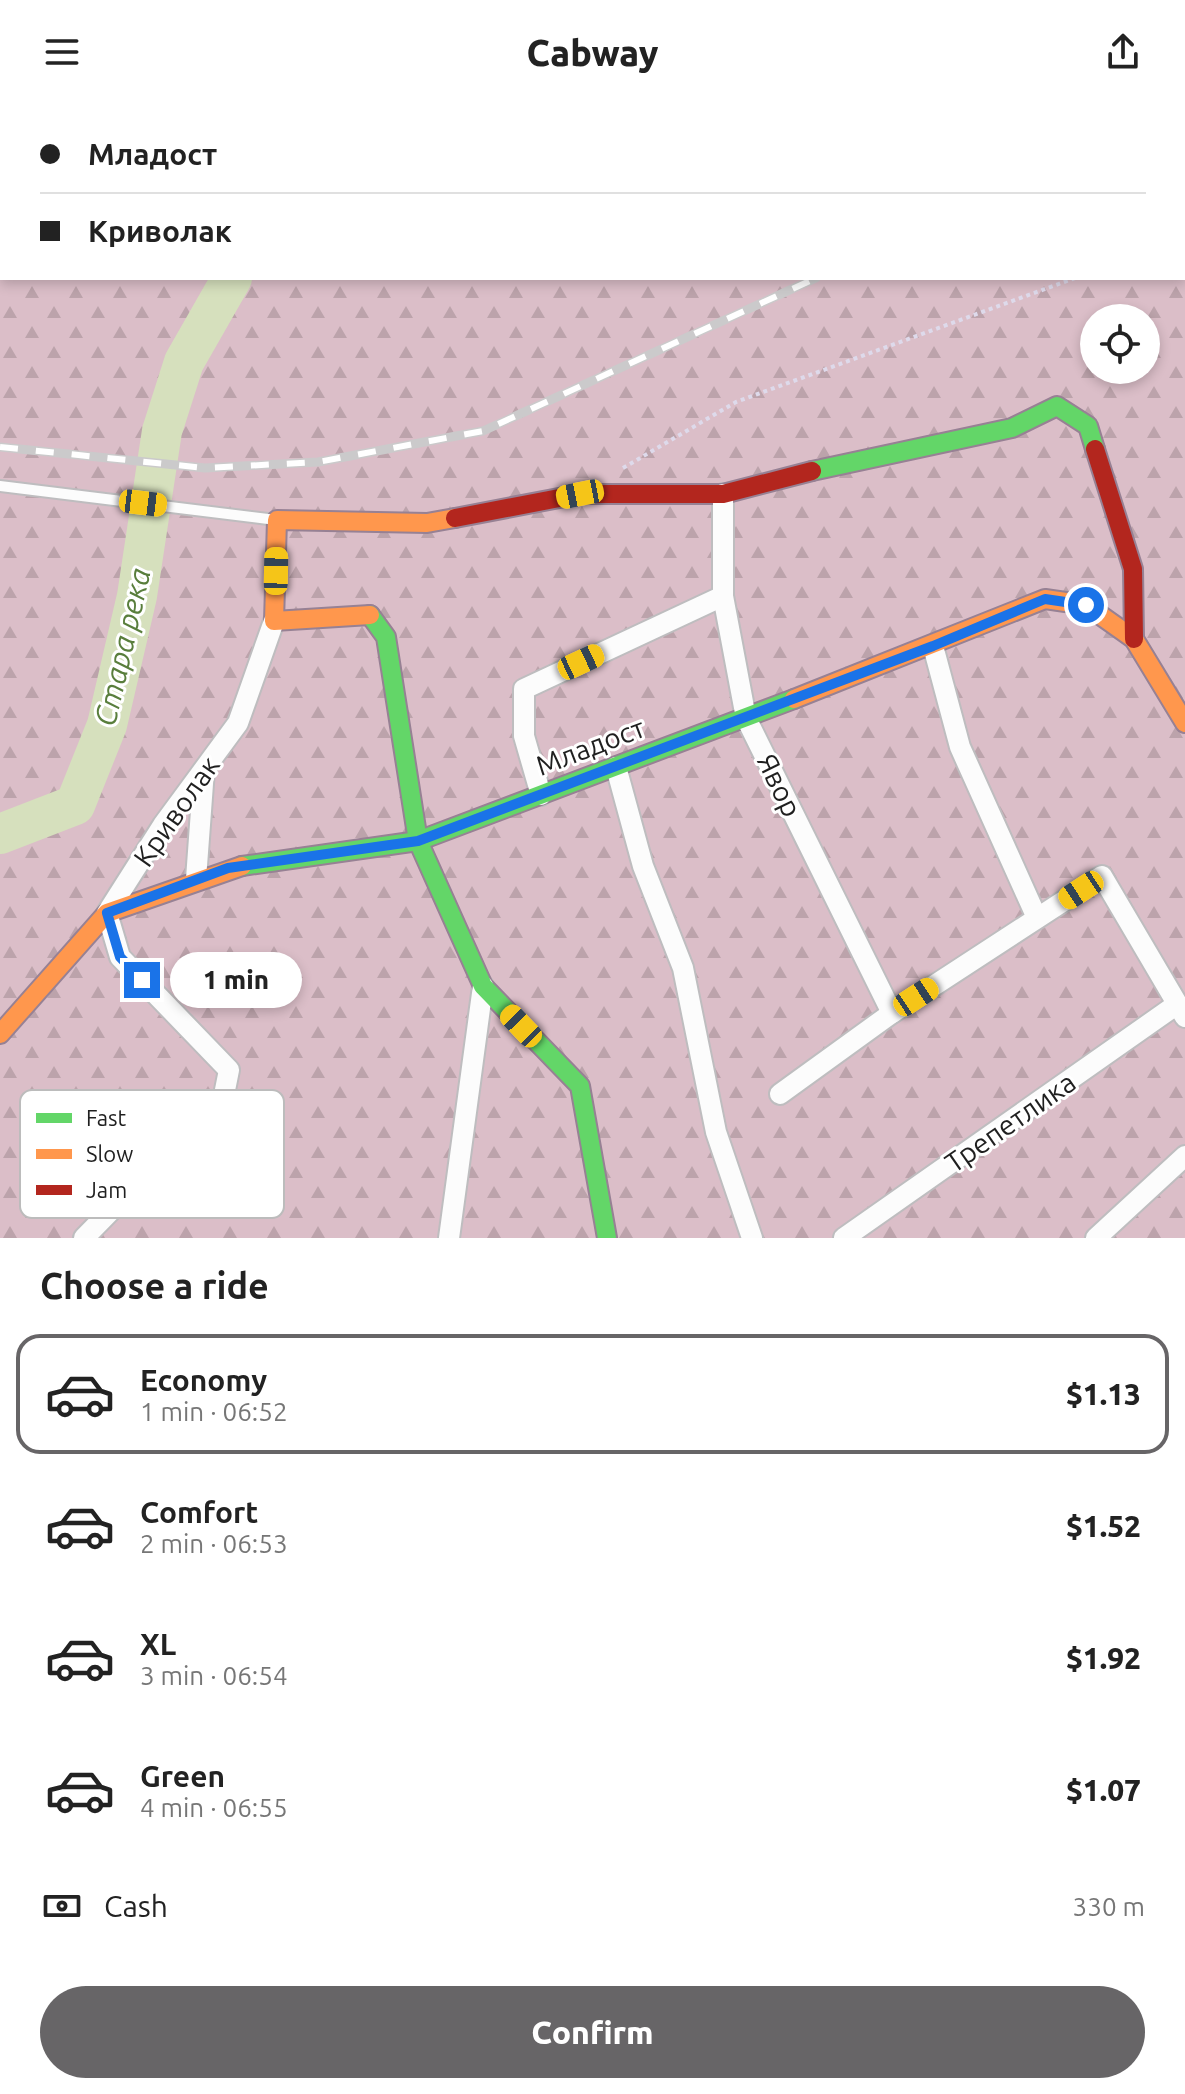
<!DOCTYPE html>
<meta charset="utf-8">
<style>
body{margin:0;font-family:Ubuntu,sans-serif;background:#f6f6f6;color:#222;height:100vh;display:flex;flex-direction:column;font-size:30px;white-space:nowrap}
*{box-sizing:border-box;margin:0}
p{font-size:26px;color:#767676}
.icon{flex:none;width:44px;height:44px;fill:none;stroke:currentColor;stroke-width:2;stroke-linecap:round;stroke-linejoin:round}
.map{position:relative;height:1134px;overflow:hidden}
.details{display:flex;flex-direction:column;background:#fff;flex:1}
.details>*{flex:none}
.hud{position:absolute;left:0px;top:0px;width:1186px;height:176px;box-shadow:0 4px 12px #0003;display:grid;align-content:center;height:176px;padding:0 40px;background:#fff}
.fabs{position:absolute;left:1080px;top:200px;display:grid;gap:16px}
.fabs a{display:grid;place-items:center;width:80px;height:80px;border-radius:50%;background:#fff;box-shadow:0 4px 12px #0003;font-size:40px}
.end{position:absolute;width:36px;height:36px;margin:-18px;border:10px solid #1a73e8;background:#fff;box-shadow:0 0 0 4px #fff}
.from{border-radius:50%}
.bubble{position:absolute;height:56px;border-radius:28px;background:#fff;box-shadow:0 4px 12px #0003;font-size:26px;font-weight:800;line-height:56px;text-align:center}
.car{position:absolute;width:24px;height:48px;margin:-24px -12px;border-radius:10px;box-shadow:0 0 6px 2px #0007;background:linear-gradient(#f5c518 24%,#345 0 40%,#f5c518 0 76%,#345 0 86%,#f5c518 0)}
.hud b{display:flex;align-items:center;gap:28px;height:76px;font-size:30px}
.hud b+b{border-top:2px solid #e0e0e0}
.hud i{width:20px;height:20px;background:#222}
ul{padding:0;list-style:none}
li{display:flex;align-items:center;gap:24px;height:120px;margin:0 16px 12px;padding:0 24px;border:4px solid transparent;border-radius:24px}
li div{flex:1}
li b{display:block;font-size:30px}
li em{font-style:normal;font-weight:800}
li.on{border-color:#676567}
li>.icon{width:72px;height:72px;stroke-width:1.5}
h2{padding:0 40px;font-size:36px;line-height:96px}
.pay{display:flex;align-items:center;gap:20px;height:88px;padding:0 40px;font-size:30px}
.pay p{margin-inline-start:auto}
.cta{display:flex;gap:16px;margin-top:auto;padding:16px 40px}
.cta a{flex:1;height:92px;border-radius:48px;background:#676567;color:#fff;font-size:32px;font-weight:800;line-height:92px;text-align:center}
header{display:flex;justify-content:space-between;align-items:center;height:104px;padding:0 40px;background:#fff;font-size:36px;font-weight:800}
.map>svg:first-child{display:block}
.forest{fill:url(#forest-firs);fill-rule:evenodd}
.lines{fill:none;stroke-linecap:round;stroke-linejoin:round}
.river{stroke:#d6e0bd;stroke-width:40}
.lane-casing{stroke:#bebdbf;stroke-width:14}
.street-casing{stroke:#bebdbf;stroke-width:24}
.fast-casing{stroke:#978194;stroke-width:22}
.slow-casing{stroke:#978194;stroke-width:22}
.jam-casing{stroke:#978194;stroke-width:22}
.path{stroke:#dedaeb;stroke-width:4;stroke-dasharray:4 4;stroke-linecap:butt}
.lane{stroke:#fcfcfc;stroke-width:10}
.street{stroke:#fcfcfc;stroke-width:20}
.fast{stroke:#63d668;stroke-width:18}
.slow{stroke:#ff974d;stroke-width:18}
.jam{stroke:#b3261e;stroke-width:18}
.rail-casing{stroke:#cbcacb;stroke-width:9}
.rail{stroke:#fff;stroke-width:6;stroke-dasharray:18;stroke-linecap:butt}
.route{stroke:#1a73e8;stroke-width:10}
.labels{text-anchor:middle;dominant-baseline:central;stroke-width:6;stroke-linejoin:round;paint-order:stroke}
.street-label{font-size:28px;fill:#1f1f1f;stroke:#fff}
.water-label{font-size:30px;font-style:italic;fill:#597e3c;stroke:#fff}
.key{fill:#fff;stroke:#bcbcbc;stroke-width:2}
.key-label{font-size:22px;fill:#1f1f1f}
</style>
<header><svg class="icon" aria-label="menu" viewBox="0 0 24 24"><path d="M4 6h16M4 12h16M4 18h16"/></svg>Cabway<svg class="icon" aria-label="share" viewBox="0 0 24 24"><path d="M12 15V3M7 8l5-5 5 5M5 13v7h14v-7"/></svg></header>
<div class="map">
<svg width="1185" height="1134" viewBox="0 0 1185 1134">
<defs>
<pattern id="forest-firs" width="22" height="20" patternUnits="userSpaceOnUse" patternTransform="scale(2)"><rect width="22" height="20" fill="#dbbec8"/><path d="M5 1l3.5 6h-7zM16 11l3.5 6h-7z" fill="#bca3ab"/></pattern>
</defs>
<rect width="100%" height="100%" fill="#ece8ee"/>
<path class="forest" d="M0 0H1185V1134H0ZM2 2H1184V174H2ZM1094 214H1146V266H1094Z"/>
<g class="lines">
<g class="river">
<path d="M728 2 731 0"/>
<path d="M0 730 75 701 107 621 137 492 162 327 184 258 232 174"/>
</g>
<defs>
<path id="lane" d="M0 382 276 416"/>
<g id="street">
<path d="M723 390V492L746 614 892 909"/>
<path d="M933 542 960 643 1037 814"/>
<path d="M616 663 643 762 683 864 716 1028 752 1134"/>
<path d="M541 691 524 632V585L723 492"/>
<path d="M196 775 204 666"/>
<path d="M780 990 892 909 1102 772 1185 913"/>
<path d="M84 1134 224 991 229 966 120 853 107 809 163 721 238 619 274 517"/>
<path d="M449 1134 483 882"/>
<path d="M844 1134 1176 901"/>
<path d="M1096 1134 1185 1052"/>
</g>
<g id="fast">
<path d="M812 367 1012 324 1057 302 1088 322 1095 345"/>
<path d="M370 511 386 533 418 737 483 882 580 982 607 1134"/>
<path d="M242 762 418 737 794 595"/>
</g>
<g id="slow">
<path d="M370 511 274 517 277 416 427 419 455 414"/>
<path d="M794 595 1045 495 1086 501 1134 535 1185 619"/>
<path d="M0 930 107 809 242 762"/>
</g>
<g id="jam">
<path d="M1095 345 1133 465 1134 535"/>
<path d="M455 414 580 390H723L812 367"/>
</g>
</defs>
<use href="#lane" class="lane-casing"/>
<use href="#street" class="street-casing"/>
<use href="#fast" class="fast-casing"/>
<use href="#slow" class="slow-casing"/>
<use href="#jam" class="jam-casing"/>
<g class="path">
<path d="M1184 137 1185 136"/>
<path d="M623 364 736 298 1075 174"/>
</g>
<use href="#lane" class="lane"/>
<use href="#street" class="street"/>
<use href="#fast" class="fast"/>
<use href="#slow" class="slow"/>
<use href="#jam" class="jam"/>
<defs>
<g id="rail">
<path d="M1184 37 1185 36"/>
<path d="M0 343 205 364 318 358 483 327 816 174"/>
</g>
</defs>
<use href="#rail" class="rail-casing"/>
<use href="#rail" class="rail"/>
</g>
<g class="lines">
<path class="route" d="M142 876 120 853 107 809 228 764 418 737 933 542 1045 495 1086 501"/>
</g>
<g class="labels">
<g class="street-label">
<text transform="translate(590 642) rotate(-21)">Младост</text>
<text transform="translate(780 681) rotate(64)">Явор</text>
<text transform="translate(176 707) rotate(-55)">Криволак</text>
<text transform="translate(1010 1018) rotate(-35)">Трепетлика</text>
</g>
<g class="water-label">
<text transform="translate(122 543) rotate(-77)">Стара река</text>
</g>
</g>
<rect x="20" y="986" width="264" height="128" rx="12" class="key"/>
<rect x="36" y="1009" width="36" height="10" fill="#63d668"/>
<rect x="36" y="1045" width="36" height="10" fill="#ff974d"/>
<rect x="36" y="1081" width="36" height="10" fill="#b3261e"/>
<g class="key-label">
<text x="86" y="1022">Fast</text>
<text x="86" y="1058">Slow</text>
<text x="86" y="1094">Jam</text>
</g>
</svg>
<div class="fabs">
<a><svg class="icon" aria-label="locate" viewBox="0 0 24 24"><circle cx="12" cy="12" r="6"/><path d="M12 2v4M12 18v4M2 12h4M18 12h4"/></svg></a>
</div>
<i class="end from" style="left:1086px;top:501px"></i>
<i class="end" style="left:142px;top:876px"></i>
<div class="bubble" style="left:170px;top:848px;width:132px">1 min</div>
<i class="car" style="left:580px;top:390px;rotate:259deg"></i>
<i class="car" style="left:143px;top:399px;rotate:97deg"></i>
<i class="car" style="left:276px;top:467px;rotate:1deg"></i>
<i class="car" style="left:581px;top:558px;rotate:65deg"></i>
<i class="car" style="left:1081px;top:786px;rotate:237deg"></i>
<i class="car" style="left:916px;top:893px;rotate:57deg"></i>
<i class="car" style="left:521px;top:922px;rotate:316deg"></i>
<div class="hud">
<b><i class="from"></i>Младост</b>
<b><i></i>Криволак</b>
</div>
</div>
<section class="details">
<h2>Choose a ride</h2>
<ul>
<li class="on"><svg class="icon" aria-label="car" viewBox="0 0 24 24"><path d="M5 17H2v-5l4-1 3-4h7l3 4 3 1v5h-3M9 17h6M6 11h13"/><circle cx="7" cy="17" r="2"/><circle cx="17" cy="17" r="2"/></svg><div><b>Economy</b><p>1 min · 06:52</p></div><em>$1.13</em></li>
<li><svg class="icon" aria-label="car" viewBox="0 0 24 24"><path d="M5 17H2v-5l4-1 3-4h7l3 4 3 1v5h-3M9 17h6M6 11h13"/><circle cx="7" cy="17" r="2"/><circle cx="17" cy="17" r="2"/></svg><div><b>Comfort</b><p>2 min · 06:53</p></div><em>$1.52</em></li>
<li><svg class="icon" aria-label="car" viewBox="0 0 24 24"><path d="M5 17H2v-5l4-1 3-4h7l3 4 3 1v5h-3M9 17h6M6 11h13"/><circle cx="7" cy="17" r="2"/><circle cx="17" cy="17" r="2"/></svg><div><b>XL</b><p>3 min · 06:54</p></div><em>$1.92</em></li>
<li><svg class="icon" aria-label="car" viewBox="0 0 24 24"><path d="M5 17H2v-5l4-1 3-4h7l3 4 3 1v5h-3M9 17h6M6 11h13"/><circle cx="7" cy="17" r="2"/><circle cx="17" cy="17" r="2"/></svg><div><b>Green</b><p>4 min · 06:55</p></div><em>$1.07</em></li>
</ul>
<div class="pay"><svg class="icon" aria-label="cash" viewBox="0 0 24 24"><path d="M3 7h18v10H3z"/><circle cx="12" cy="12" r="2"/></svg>Cash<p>330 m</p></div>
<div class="cta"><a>Confirm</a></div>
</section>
